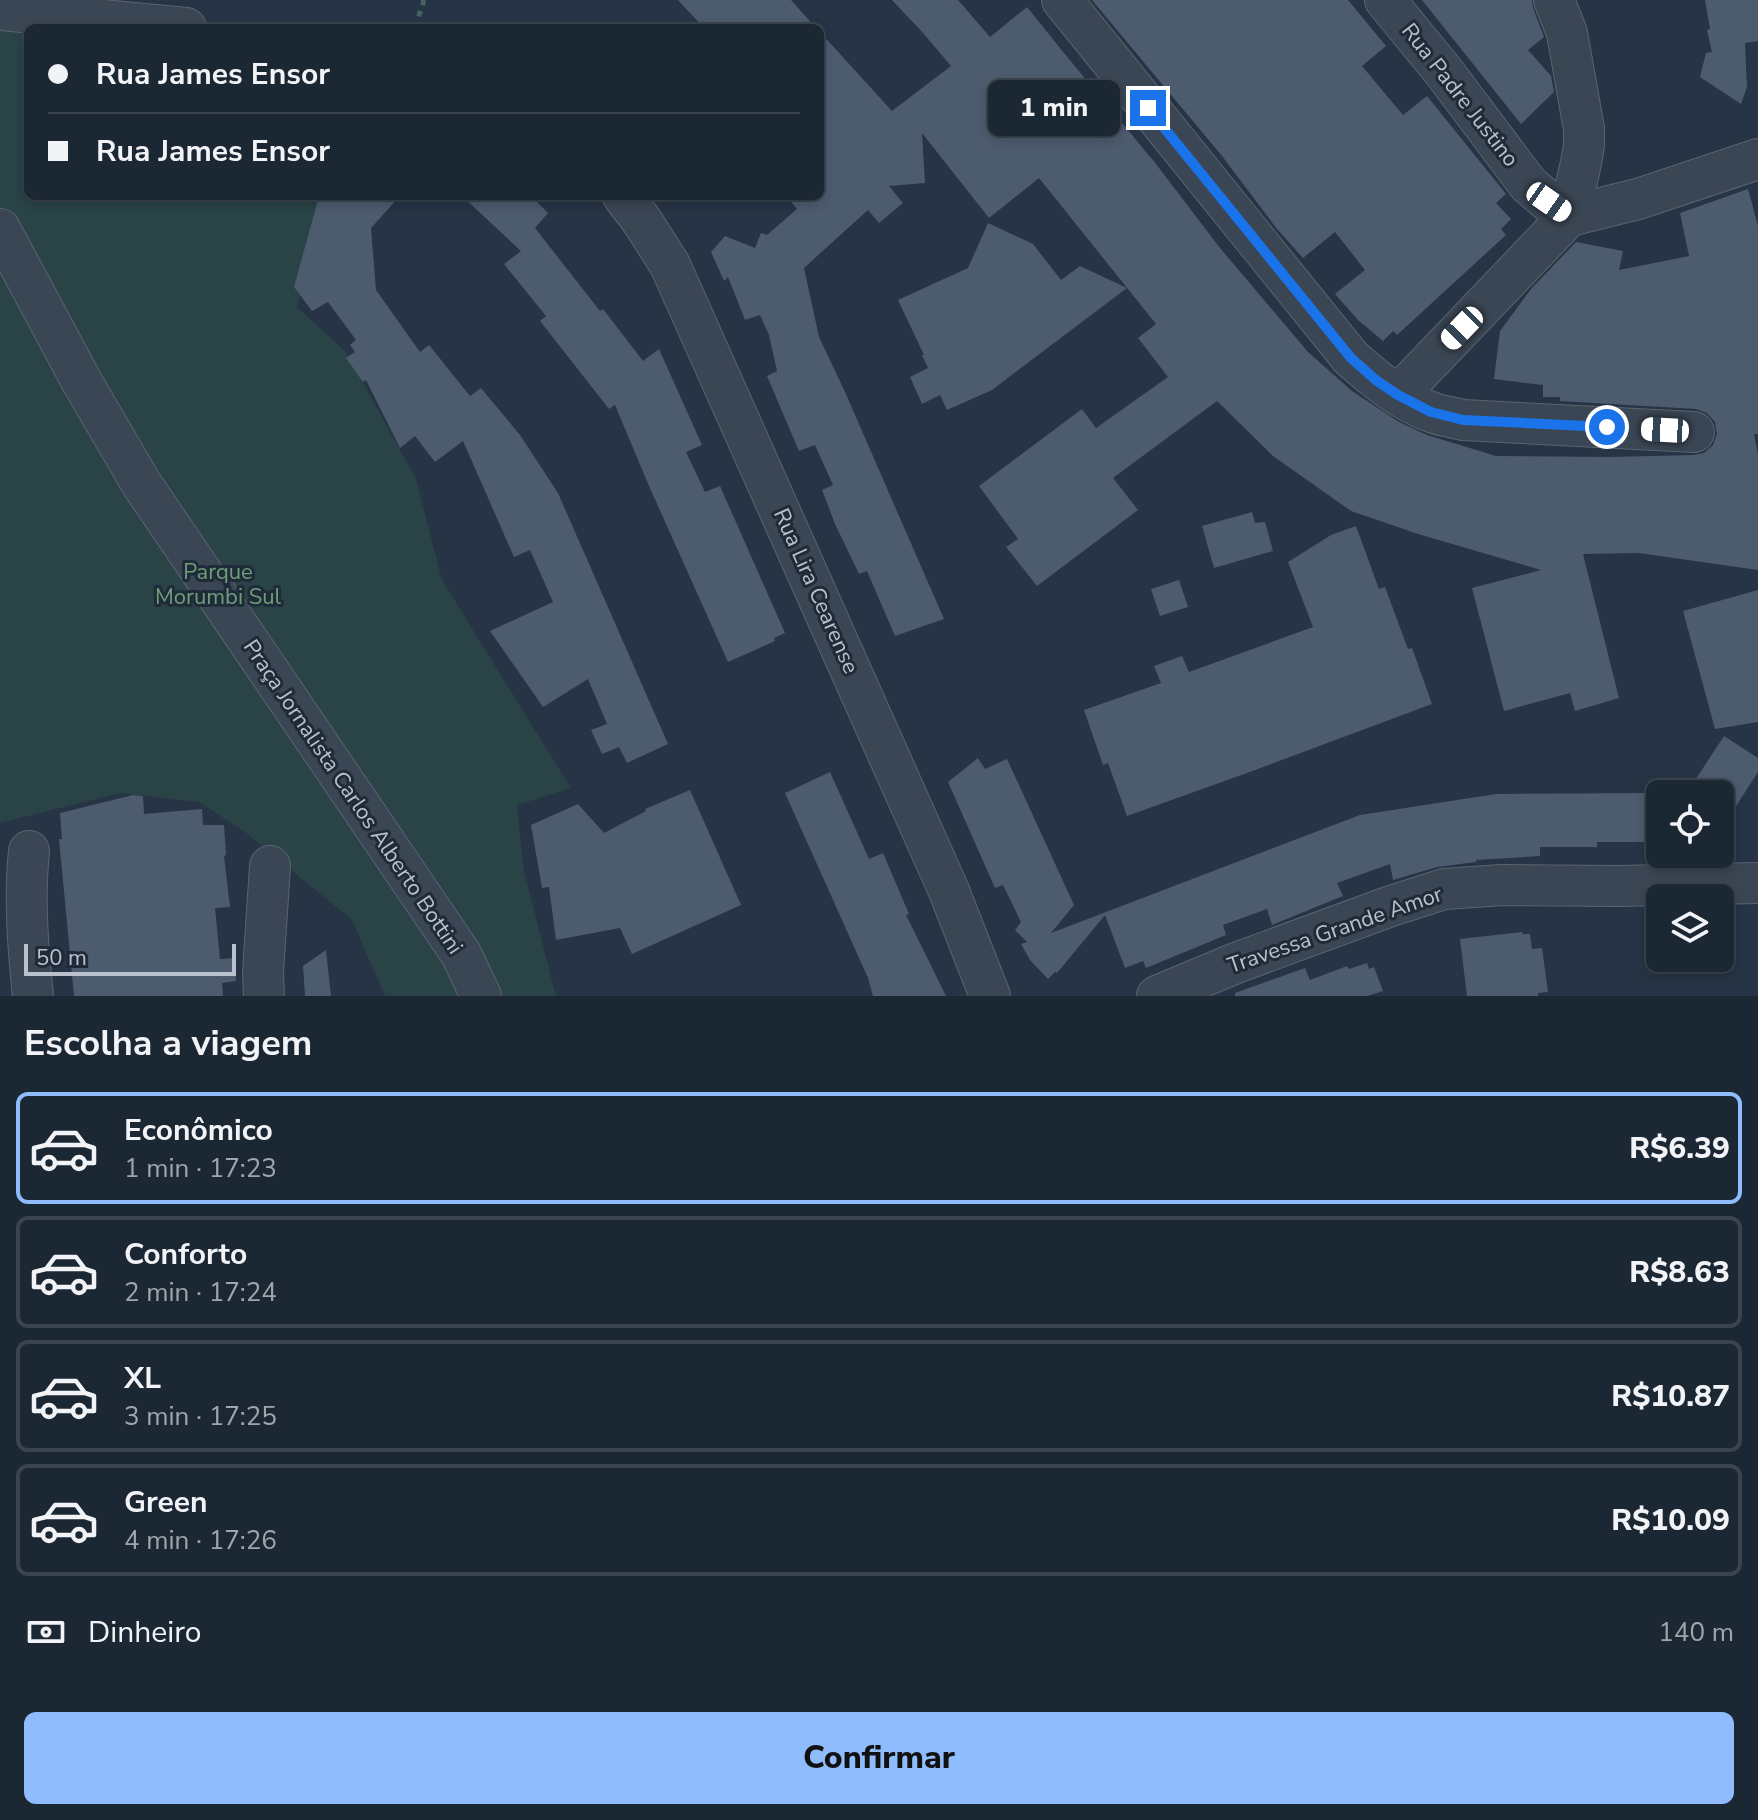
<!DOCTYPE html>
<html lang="pt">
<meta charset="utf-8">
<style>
body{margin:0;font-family:"Nunito Sans",sans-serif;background:#252f3c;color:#f1f3f6;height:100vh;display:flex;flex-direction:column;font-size:30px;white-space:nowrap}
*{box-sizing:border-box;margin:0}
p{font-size:26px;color:#a0a5ac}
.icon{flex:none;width:44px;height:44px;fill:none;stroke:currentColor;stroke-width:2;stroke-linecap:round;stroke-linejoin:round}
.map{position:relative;height:996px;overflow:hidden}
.panel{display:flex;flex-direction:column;background:#1c2734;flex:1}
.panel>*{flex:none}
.guide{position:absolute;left:24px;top:24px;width:800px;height:176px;border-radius:12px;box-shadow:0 4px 12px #0003,0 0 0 2px #3a444f;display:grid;align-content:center;height:176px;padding:0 24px;background:#1c2734}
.fabs{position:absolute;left:1646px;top:780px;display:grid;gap:16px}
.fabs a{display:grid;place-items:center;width:88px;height:88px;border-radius:12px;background:#1c2734;box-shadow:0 4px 12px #0003,0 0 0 2px #3a444f;font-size:40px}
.scale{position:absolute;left:24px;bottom:20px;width:212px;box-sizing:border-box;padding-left:8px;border:4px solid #b9c1cd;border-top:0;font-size:22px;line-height:28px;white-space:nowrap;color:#b9c1cd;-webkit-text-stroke:6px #202b3a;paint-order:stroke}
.end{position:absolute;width:36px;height:36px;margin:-18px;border:10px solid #1a73e8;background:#fff;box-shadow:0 0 0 4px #fff}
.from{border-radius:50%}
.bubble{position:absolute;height:56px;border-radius:12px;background:#1c2734;box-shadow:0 4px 12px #0003,0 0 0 2px #3a444f;font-size:26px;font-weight:800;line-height:56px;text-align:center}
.car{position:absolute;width:24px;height:48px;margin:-24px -12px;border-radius:10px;box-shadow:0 0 6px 2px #0007;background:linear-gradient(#fff 24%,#345 0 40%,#fff 0 76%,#345 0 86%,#fff 0)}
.guide b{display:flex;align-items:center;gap:28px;height:76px;font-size:30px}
.guide b+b{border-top:2px solid #3a444f}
.guide i{width:20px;height:20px;background:#f1f3f6}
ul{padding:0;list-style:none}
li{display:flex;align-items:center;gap:24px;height:112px;margin:0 16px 12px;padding:0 8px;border:4px solid #3a444f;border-radius:12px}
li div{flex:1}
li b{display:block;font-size:30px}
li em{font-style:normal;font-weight:800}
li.on{border-color:#8fbcfc}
li>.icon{width:72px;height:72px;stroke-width:1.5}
h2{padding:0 24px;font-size:36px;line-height:96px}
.pay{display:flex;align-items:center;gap:20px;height:88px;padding:0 24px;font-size:30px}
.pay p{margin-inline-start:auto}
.action{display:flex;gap:16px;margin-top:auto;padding:16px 24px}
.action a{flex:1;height:92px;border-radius:12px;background:#8fbcfc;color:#111;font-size:32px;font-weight:800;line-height:92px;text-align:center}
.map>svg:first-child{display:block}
.green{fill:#294346}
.building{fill:#4d5b6e}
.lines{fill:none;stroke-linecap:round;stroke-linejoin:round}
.minor-casing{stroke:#5a6471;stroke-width:42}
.path{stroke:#476061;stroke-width:5;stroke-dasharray:6 6;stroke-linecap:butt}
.minor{stroke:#3b4654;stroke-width:40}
.route{stroke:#1a73e8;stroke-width:10}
.labels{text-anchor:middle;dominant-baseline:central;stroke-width:6;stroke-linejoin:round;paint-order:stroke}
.street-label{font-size:22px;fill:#b9c1cd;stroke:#202b3a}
.park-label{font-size:22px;fill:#6f9f79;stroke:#202b3a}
</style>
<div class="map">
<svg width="1758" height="996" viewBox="0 0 1758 996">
<rect width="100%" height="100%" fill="#263445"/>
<path class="green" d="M0 27 28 28V196H326L297 307 346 352 416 479 442 580 571 788 517 805 524 871 556 996H385L352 920 245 832 199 802 120 793 0 823Z"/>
<g class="building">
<path d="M678 0H791L816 28H704Z"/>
<path d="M892 0H958L990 37 1027 7 1064 53 1156 164 1220 248 1308 352 1352 391 1399 422 1427 435 1496 456 1610 457 1693 455 1704 453 1713 445 1717 434 1715 422 1707 413 1696 409 1560 401V397H1543V385L1494 379 1500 331 1531 289 1576 242 1623 251 1619 270 1689 256 1680 213 1748 189 1758 226V434H1754L1758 455V570L1639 553 1583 554 1619 698 1575 711 1570 693 1504 711 1472 588 1541 570 1418 534 1351 511 1273 456 1217 401 1113 478 1138 510 1037 586 1006 547 1018 539 979 486 1082 409 1096 428 1168 377 1138 338 1156 324 1039 178 989 218 922 133 925 183 889 186 903 203 879 223 868 210 804 268 819 337 845 392 944 619 895 636 867 571 859 574 835 524 822 490 833 485 815 445 799 451 767 376 777 371 769 335 760 315 745 320 728 277 724 281 711 252 725 236 755 248 761 233 767 235 797 209 786 196H820V32L892 111 951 66 924 34Z"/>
<path d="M1092 0H1348L1386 46 1362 66 1403 115 1427 96 1506 194 1496 203 1511 219 1501 229 1506 235 1397 335 1393 331 1383 341 1358 320 1335 294 1365 270 1335 232 1303 258 1277 229 1222 156Z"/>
<path d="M1422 0H1532L1533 8 1544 37 1528 50 1551 76 1554 92 1521 124Z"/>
<path d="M1705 0H1758V41L1745 43 1747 87 1741 104 1700 77 1706 53 1712 52 1707 30 1710 29Z"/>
<path d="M319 196H400L371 228 376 290 420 352 429 345 470 396 481 388 520 435 558 493 668 744 627 763 619 747 602 754 591 730 607 724 588 679 543 707 490 631 553 602 530 550 514 557 463 441 435 462 415 436 400 448 366 380 363 382 346 358 355 352 350 345 356 340 328 302 312 311 294 287Z"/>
<path d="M462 196H531L548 213 535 228 600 311 603 309 643 361 659 349 702 445 686 452 705 492 720 486 785 633 774 638 775 641 728 662 649 486 615 405 609 409 540 321 546 316 504 264 521 251Z"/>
<path d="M988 223 1033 244 1061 280 1080 266 1127 288 992 390 947 410 940 395 922 404 910 377 928 368 922 355H924L898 300 968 268Z"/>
<path d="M1252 512 1255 523 1265 522 1273 551 1214 568 1202 526Z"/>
<path d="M1356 526 1379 589 1385 587 1408 649 1412 648 1432 704 1247 773 1127 816 1108 763 1103 765 1084 710 1161 683 1154 666 1182 656 1189 672 1313 627 1288 562 1331 535Z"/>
<path d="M1179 580 1188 607 1160 616 1151 589Z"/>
<path d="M1758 590V722L1715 729 1683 611Z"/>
<path d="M1724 736 1758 758V772L1720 831V794H1686Z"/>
<path d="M978 758 985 769 1007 759 1074 905 1051 933 1360 815 1496 794 1660 793V842H1597V847H1540V856L1476 860V862L1437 867 1393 880 1390 864 1337 883 1343 896 1272 925 1267 909 1223 925 1226 935 1146 968 1143 961 1125 968 1105 915 1057 973 1055 972 1048 979 1030 960 1021 944 1027 942 1015 930 1021 922 1003 885 995 888 948 782Z"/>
<path d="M830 772 869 859 883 853 909 914 906 915 946 996H873L868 978 785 793Z"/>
<path d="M690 790 741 905 632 954 620 928 556 940 549 887 542 888 531 825 578 804 604 833 646 811 645 809Z"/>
<path d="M133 795 143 796 144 814 202 809 203 825H224L226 855 224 856 230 907 215 908 220 959 234 958 236 981 222 983 223 996H74L59 839H62L60 813Z"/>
<path d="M1522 932 1523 934H1530L1532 949 1542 948 1548 992 1538 993V996H1467L1460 939Z"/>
<path d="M326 950 331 996H305L303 966Z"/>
<path d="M1367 963 1369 969 1374 967 1383 991 1367 996H1235V993L1305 968 1310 980 1347 966 1349 969Z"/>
</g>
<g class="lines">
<defs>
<g id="minor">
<path d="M1062 0 1351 358C1375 379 1401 401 1431 412 1441 416 1452 417 1463 420L1694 432"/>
<path d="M1385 0 1444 72 1528 184 1549 202 1569 216 1638 199 1758 159"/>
<path d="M0 10 186 28"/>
<path d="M623 196 642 221 670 265 949 891 990 996"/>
<path d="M0 229 82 382 141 483 461 954 481 996"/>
<path d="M1398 395 1569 216 1581 163 1584 145V129L1567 33 1554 0"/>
<path d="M29 851C24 899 28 948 33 996"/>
<path d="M264 996 263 973 270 866"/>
<path d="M1157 996 1236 963 1391 906 1444 889 1502 885 1618 886 1758 883"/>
</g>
</defs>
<use href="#minor" class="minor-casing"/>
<path class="path" d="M415 28 424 0"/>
<use href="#minor" class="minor"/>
</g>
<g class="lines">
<path class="route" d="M1148 108 1351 358 1377 381 1398 395 1431 412 1463 420 1607 427"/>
</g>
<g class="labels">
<g class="street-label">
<text transform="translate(1460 95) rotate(52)">Rua Padre Justino</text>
<text transform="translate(816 591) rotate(66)">Rua Lira Cearense</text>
<text transform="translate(353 797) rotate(56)">Praça Jornalista Carlos Alberto Bottini</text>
<text transform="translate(1335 930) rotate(-19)">Travessa Grande Amor</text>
</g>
<g class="park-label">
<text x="218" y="572">Parque<tspan x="218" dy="25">Morumbi Sul</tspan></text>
</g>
</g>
</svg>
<div class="fabs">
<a><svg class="icon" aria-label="locate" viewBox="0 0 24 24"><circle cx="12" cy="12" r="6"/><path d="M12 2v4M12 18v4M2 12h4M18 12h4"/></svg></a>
<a><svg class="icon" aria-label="layers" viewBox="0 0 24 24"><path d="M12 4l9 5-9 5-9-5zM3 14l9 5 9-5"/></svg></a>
</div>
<div class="scale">50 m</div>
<i class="end from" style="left:1607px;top:427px"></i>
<i class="end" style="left:1148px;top:108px"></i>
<div class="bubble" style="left:988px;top:80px;width:132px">1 min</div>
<i class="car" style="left:1549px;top:202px;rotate:125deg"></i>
<i class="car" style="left:1462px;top:328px;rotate:224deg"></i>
<i class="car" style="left:1665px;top:430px;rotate:273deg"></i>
<div class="guide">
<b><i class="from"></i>Rua James Ensor</b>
<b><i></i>Rua James Ensor</b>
</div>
</div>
<section class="panel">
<h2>Escolha a viagem</h2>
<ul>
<li class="on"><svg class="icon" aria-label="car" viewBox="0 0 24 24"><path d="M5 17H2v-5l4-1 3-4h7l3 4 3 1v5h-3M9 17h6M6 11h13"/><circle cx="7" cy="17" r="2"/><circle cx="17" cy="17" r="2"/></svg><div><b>Econômico</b><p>1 min · 17:23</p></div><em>R$6.39</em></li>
<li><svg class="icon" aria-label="car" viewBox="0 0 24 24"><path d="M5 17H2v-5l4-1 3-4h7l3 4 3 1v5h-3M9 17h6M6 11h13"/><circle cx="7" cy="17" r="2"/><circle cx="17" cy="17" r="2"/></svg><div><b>Conforto</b><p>2 min · 17:24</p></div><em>R$8.63</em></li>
<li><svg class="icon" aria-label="car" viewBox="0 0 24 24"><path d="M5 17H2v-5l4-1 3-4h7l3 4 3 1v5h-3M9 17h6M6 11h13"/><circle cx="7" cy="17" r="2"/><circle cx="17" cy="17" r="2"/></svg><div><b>XL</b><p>3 min · 17:25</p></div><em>R$10.87</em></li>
<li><svg class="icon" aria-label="car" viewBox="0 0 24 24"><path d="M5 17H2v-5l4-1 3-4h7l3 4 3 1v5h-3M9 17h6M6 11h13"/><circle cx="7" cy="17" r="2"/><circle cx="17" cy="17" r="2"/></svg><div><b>Green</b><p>4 min · 17:26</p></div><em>R$10.09</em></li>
</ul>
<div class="pay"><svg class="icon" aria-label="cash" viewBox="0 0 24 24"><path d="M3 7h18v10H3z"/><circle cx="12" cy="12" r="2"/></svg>Dinheiro<p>140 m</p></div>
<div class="action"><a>Confirmar</a></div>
</section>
